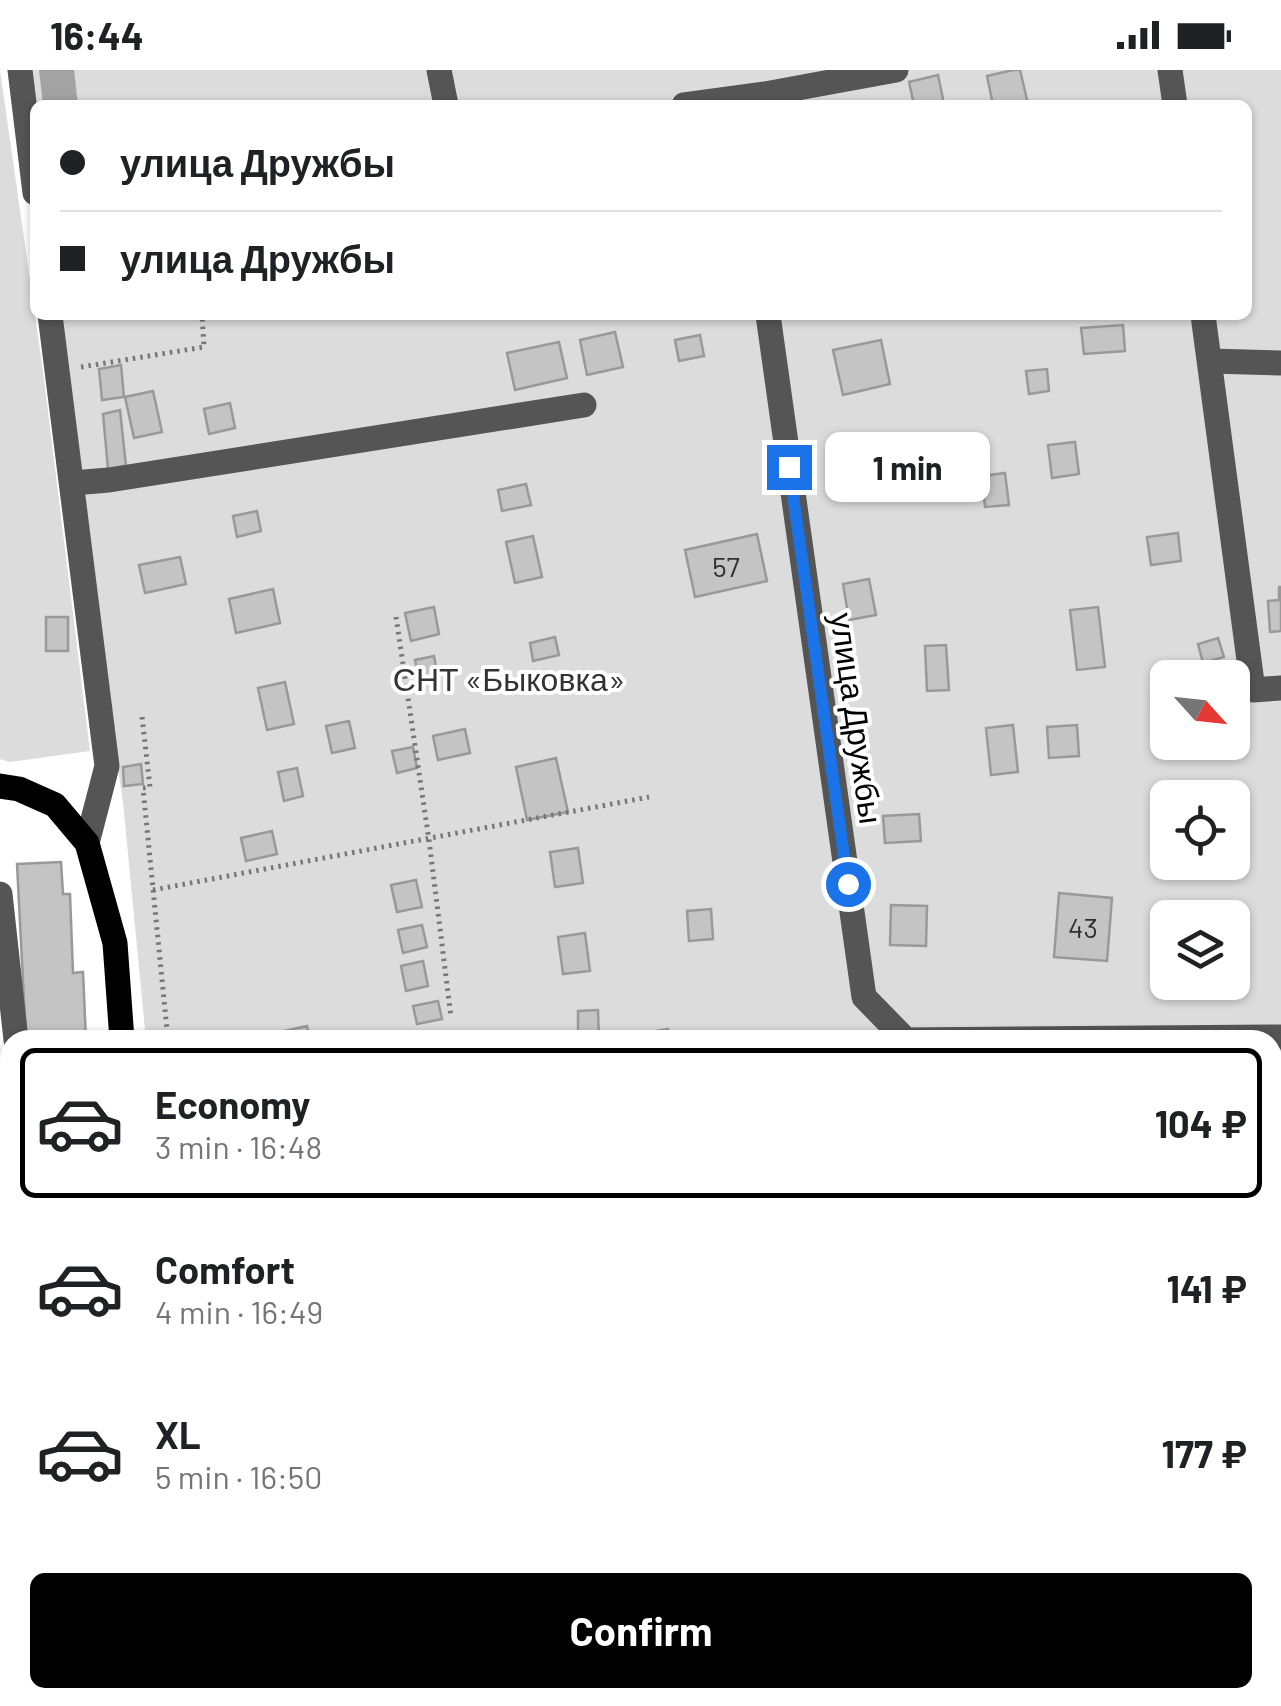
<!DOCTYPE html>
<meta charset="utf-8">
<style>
body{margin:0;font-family:Barlow,sans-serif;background:#f6f6f6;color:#202124;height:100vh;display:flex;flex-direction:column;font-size:38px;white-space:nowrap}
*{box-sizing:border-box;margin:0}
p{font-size:32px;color:#757577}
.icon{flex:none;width:55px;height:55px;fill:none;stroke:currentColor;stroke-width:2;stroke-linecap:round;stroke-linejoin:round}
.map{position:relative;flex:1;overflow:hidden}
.side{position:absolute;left:0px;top:960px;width:1282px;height:678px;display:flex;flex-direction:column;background:#fff;border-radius:30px 30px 0 0;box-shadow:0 2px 8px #0004}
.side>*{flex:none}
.hud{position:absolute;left:30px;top:30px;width:1222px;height:220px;border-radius:15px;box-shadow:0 2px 8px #0004;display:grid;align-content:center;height:220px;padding:0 30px;background:#fff}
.needle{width:65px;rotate:117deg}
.tools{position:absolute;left:1150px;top:590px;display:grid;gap:20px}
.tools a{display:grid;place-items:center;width:100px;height:100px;border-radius:15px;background:#fff;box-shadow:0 2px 8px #0004;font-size:50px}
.end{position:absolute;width:45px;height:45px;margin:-22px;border:12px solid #1a73e8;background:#fff;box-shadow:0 0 0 5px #fff}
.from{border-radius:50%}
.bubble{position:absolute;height:70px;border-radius:15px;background:#fff;box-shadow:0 2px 8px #0004;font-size:32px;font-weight:700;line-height:70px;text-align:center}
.hud b{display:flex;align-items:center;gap:35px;height:95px;font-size:38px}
.hud b+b{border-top:2px solid #e0e0e0}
.hud i{width:25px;height:25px;background:#202124}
ul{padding:18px 0 0;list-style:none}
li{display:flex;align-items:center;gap:30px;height:150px;margin:0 20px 15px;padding:0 10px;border:5px solid transparent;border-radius:15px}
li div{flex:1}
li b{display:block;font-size:38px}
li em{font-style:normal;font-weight:700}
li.current{border-color:#000}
li>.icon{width:90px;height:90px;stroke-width:1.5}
.primary-button{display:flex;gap:20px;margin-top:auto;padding:20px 30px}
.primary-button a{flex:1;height:115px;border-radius:15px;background:#000;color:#fff;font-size:40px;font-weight:700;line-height:115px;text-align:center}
.status{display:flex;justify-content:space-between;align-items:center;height:70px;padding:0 50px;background:#fff;direction:ltr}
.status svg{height:28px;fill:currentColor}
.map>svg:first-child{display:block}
.green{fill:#dcdcdc;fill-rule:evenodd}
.water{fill:#a3a3a3}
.building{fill:#c4c4c4;stroke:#999;stroke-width:2.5}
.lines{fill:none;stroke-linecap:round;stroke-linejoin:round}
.path{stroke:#777;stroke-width:5;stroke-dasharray:2.5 5;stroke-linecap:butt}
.minor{stroke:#555;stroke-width:25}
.major{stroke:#000;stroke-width:25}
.rail{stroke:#000;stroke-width:8;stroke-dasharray:15 5 2.5 5;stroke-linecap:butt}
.route{stroke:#1a73e8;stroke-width:12}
.labels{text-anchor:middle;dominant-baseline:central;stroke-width:8;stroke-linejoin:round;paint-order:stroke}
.number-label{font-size:28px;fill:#313131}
.park-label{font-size:32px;fill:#333;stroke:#fff}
.street-label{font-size:32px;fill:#000;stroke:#fff}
</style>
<div class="status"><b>16:44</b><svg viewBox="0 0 49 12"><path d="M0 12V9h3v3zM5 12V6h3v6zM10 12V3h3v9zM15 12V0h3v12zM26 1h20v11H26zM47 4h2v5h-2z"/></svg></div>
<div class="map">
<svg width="1281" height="1636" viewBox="0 0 1281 1636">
<rect width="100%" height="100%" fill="#fff"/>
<g class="green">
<path d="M0 0 43 301 90 681 10 692 0 689Z"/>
<path d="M12 0H1281V1213H1272V970H146L123 732 49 245H1248V35H35V153ZM1168 608H1232V672H1168ZM1168 728H1232V792H1168ZM1168 848H1232V912H1168Z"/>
</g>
<path class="water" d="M39 0H74L78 35H43Z"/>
<g class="building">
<path d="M1013 0H1020L1028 34 993 35 987 6Z"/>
<path d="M938 5 944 34 914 35 909 12Z"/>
<path d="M1123 255 1125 281 1084 284 1081 258Z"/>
<path d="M615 262 623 297 587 305 580 270Z"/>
<path d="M700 265 704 286 679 291 675 270Z"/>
<path d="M881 270 890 314 843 325 833 280Z"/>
<path d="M559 272 567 308 515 320 507 283Z"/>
<path d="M121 295 124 327 102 330 99 299Z"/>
<path d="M1047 299 1049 321 1029 324 1026 301Z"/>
<path d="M153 321 162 362 134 368 125 327Z"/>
<path d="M230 333 235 358 209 364 204 339Z"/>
<path d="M120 340 126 396 108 399 103 344Z"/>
<path d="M1075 372 1079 404 1052 408 1048 375Z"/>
<path d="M1005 403 1009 435 985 437 982 406Z"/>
<path d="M526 414 531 435 502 441 498 420Z"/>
<path d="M257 441 261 461 237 467 233 446Z"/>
<path d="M1178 463 1181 491 1151 495 1147 467Z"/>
<path d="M757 464 767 511 695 527 685 480Z"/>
<path d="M533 466 542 507 515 513 506 472Z"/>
<path d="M180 487 186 514 145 523 139 495Z"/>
<path d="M869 509 876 545 849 550 843 514Z"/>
<path d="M1279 517H1281V561L1270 562 1268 531 1279 530Z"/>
<path d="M273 519 280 553 236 563 229 529Z"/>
<path d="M434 537 439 564 411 571 405 543Z"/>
<path d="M1098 537 1105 597 1077 600 1070 540Z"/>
<rect x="46" y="547" width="22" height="34"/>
<path d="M555 567 559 585 533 591 530 573Z"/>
<path d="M1218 568 1224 587 1203 593 1198 574Z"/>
<path d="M946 575 949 620 927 621 925 576Z"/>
<path d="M434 586 438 608 420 612 415 590Z"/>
<path d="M285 612 294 654 267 660 258 618Z"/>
<path d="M1168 632V671L1154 672 1151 633Z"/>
<path d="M349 651 355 678 332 683 326 656Z"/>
<path d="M1013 655 1018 702 991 705 986 658Z"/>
<path d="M1077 655 1079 686 1049 688 1047 657Z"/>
<path d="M465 659 470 683 438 690 433 666Z"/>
<path d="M413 677 417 698 397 703 392 681Z"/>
<path d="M556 688 568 742 527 750 516 697Z"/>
<path d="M141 694 143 714 124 716 123 697Z"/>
<path d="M297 698 303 726 284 731 278 702Z"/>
<path d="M919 744 921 771 885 773 883 746Z"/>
<path d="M272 761 277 784 246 791 241 768Z"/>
<path d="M578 778 583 813 555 817 550 782Z"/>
<path d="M61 792 63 824H70L73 903 83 902 86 970H26L17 794Z"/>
<path d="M416 810 422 837 397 842 391 815Z"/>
<path d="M1059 823 1112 828 1107 891 1054 887Z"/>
<path d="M891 835 927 836 926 876 890 875Z"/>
<path d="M711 839 713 869 689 871 687 841Z"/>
<path d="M422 855 427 877 403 883 398 860Z"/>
<path d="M585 863 590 901 563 904 558 867Z"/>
<path d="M423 891 428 916 406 921 401 896Z"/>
<path d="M438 931 442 949 417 954 413 936Z"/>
<path d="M598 940 599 970H578V941Z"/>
<path d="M307 956 310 970H257V967Z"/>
<path d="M668 959 670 970H633L632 965Z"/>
<path d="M0 1048 5 1049 0 1126Z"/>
<path d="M0 1379 10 1380V1415H0Z"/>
<path d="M0 1445 10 1446V1477L0 1476Z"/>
<path d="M2 1530 10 1531V1611L0 1610Z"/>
<rect x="1275" y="1561" width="6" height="75"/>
<path d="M130 1628H217L216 1636H130Z"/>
</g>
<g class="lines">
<g class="path">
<path d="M81 297 204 277 202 245"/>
<path d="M396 547 429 770 451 947"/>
<path d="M142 647 150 717 143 718 168 970"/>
<path d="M153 820 649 727"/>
</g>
<g class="minor">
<path d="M20 0 35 123"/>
<path d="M439 0 446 35"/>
<path d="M1170 0 1175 35"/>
<path d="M684 35 765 24 896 0"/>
<path d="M50 245 107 696 87 773"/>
<path d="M768 245 864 927 906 970 1281 967"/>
<path d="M1203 245 1253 620 1281 618"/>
<path d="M1210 291 1281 293"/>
<path d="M72 413 109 410 584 335"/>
<path d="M0 824 16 970"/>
<path d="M0 1033H10"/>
<path d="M0 1254 10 1256"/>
<path d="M0 1429H10"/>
</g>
<g class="major">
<path d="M0 716 19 719 55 735 87 773 115 873 122 970"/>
<path d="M1272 1254H1281"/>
</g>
<g class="rail">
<path d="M0 1335 10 1338"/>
<path d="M0 1352 10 1354"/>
<path d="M1272 1455H1281"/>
<path d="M1272 1471H1281"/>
</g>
</g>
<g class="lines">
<path class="route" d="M789 397 848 814"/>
</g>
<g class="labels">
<g class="number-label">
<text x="726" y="496">57</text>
<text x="1083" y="857">43</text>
</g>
<g class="park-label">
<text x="509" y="608">СНТ «Быковка»</text>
</g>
<g class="street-label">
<text transform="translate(858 648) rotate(82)">улица Дружбы</text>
</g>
</g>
</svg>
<div class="tools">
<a><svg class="needle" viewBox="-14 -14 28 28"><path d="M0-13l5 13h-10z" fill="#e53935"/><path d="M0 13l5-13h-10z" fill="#757577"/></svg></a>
<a><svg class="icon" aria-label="locate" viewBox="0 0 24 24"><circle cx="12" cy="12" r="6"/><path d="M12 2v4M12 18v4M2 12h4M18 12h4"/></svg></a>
<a><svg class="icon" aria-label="layers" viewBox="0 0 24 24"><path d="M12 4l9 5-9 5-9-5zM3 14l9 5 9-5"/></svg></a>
</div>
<i class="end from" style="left:848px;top:814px"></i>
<i class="end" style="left:789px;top:397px"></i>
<div class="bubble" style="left:825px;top:362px;width:165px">1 min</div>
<div class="hud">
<b><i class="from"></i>улица Дружбы</b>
<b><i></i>улица Дружбы</b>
</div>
<section class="side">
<ul>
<li class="current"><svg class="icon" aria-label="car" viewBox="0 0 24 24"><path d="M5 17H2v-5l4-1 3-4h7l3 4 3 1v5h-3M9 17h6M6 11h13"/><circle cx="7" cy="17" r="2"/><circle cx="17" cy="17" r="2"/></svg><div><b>Economy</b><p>3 min · 16:48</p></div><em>104 ₽</em></li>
<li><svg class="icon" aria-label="car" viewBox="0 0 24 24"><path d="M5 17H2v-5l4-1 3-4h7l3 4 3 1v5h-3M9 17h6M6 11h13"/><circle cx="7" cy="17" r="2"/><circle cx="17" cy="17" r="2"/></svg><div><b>Comfort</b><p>4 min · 16:49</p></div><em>141 ₽</em></li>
<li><svg class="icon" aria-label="car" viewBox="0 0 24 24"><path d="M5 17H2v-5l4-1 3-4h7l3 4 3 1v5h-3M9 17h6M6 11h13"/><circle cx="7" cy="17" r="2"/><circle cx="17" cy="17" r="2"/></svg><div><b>XL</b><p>5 min · 16:50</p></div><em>177 ₽</em></li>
</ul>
<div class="primary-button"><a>Confirm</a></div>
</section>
</div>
